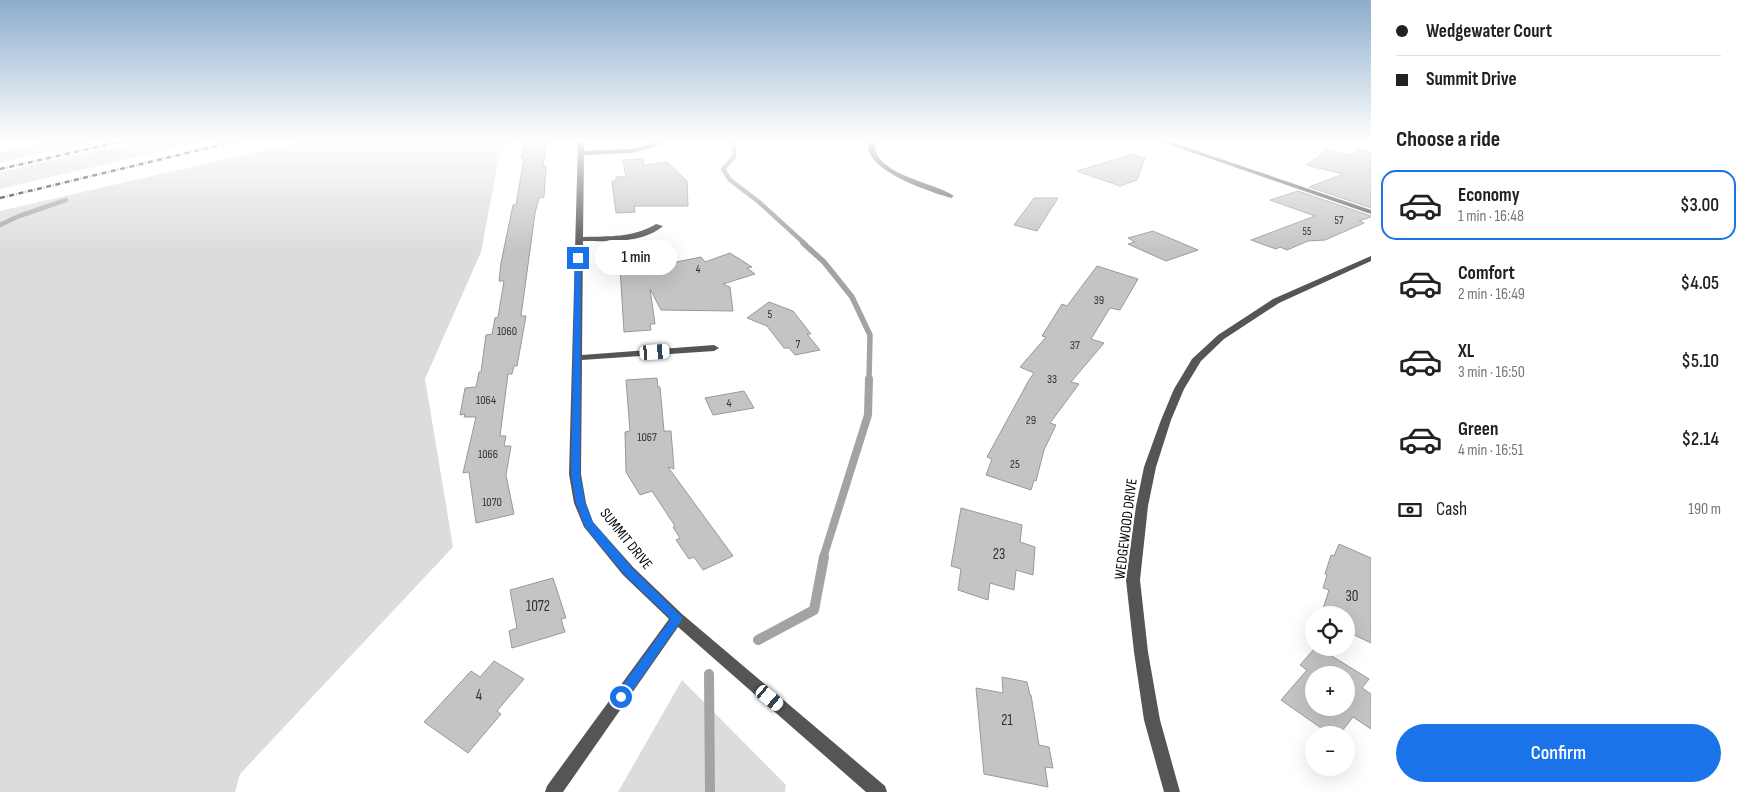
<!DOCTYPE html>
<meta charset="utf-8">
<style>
body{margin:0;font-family:"Sofia Sans Condensed",sans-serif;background:#f2f2f2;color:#222;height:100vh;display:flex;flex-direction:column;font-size:19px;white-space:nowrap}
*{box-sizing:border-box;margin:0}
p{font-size:16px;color:#767676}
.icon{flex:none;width:28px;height:28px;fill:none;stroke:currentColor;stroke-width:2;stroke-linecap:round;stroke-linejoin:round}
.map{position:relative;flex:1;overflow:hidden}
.side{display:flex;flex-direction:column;background:#fff;width:375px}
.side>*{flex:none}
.guide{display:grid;align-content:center;height:110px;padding:0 25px;background:#fff}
.controls{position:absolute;left:1305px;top:606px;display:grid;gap:10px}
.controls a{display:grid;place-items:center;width:50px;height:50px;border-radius:50%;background:#fff;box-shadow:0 5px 20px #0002;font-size:25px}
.end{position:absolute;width:22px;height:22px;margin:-11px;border:6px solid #1a73e8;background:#fff;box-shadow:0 0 0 2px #fff}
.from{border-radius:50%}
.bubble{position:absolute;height:35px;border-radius:18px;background:#fff;box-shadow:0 5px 20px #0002;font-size:16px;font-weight:600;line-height:35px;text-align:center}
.car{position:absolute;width:15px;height:30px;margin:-15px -8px;border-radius:6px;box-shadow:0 0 4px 1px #0007;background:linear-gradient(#fff 24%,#345 0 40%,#fff 0 76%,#345 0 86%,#fff 0)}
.guide b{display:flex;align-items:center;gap:18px;height:48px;font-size:19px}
.guide b+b{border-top:1px solid #e0e0e0}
.guide i{width:12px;height:12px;background:#222}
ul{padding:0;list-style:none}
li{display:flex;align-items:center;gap:15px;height:70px;margin:0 10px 8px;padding:0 15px;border:2px solid transparent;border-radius:15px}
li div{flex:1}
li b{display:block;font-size:19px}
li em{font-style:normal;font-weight:600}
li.selected{border-color:#1a73e8}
li>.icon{width:45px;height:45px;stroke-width:1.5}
h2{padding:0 25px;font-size:22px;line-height:60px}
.pay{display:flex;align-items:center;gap:12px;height:55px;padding:0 25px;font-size:19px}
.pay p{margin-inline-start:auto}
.cta{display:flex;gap:10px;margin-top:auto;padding:10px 25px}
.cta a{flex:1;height:58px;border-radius:30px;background:#1a73e8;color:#fff;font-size:20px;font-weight:600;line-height:58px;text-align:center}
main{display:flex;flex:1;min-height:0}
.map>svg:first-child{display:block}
.green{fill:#dcdcdc}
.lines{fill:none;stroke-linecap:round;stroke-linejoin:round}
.stream-far3{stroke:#a3a3a3;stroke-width:4.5}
.stream-far2{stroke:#a3a3a3;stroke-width:5.5}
.stream-far1{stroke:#a3a3a3;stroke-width:8}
.stream{stroke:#a3a3a3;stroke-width:10}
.building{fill:#c4c4c4;stroke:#999;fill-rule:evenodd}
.street{fill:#555;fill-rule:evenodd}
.rail{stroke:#000;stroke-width:2.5;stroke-dasharray:5 2 0.5 2;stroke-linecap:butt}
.route{fill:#1a73e8}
.labels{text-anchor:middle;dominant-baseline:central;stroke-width:4;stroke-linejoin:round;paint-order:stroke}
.far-number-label{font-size:11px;fill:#313131}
.number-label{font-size:12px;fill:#313131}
.street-label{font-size:15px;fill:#000;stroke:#fff}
.near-number-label{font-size:15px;fill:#313131}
</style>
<main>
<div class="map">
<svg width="1371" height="792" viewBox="0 0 1371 792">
<rect width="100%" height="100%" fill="#fff"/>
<g class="green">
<path d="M50 140H101L0 163V152Z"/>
<path d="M144 140H208L0 189V172Z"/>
<path d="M308 140H510L499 156 481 252 425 379 453 547 240 774 235 792H0V211Z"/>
<path d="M682 680 786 785 785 792H618Z"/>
</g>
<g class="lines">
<g class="stream-far3">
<path d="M734 140V157L723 169 730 180 759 202 805 244"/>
<path d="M0 225 19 216 66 200"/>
</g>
<path class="stream-far2" d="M803 243 824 262 852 297 870 335 869 380"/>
<path class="stream-far1" d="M823 558 868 415 869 379"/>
<g class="stream">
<path d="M758 640 814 610 824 557"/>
<path d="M709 674 710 792"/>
</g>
</g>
<g class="building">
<path d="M525 140H547L543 166H546L544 197 539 198 535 213 521 316H526L517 366H514L512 374H508L500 436H506L504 446H511L506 475 514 514 476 523 469 472 463 473 476 417H464L465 414 460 415 465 388 476 387 479 372H481L486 335 492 334 495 318 498 317 504 281H499L501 263 513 205H516L524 158H521Z"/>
<path d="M1360 149 1371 152V208L1309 187 1343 174 1306 165 1328 150 1349 155Z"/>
<path d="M1133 154 1145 158 1137 180 1120 186 1077 171Z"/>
<path d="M643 159 644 165 667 162 687 181 688 206H634L635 212 616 213 612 181H616V177H626L623 160Z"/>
<path d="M1298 191 1371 216V217L1359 221 1364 223 1325 240 1308 241 1287 250 1280 247 1276 249 1251 240 1315 216 1270 200Z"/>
<path d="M1034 198H1058L1037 231 1014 225Z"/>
<path d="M1153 231 1198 250 1166 261 1128 244 1135 242 1128 238Z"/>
<path d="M642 251 643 262H646L647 268 701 257 705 262 730 253 752 267 747 268 755 274 723 284 730 287 733 311 661 310 650 289 655 324H650L651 330 624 332 619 252Z"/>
<path d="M1097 266 1138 279 1120 310 1110 308 1091 339 1104 343 1071 382 1079 384 1050 423 1056 425 1044 450 1036 481 1034 480 1031 490 986 475 992 459 987 457 1029 380 1034 373 1020 367 1046 337 1042 336 1062 304 1067 306Z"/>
<path d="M769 302 793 311 811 334H807L820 350 795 355 789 348H784L767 326 747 318Z"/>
<path d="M657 378 658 387H660L664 431H671L674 469 668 467 733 556 703 570 694 557 689 559 676 540 680 538 673 527 675 526 652 491 640 495 626 472 625 432 630 431 626 380Z"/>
<path d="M744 391 754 408 713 415 705 398Z"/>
<path d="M961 508 1022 525 1020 542 1035 547 1033 575 1016 570 1014 590 990 583 988 600 958 590 961 569 951 566Z"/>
<path d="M1339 544 1371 558V643L1346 631V615H1321L1329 590 1323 588 1327 575 1325 574 1331 555 1334 556Z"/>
<path d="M553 578 566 618 561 619 565 632 512 648 509 631 517 628 510 590Z"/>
<path d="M1315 648H1319L1369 679 1362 688 1371 694V729L1353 717 1339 735H1331L1281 700 1307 670 1300 665ZM1314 675H1346V708H1314Z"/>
<path d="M494 661 524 679 497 711 501 714 468 753 424 722 471 671 480 677Z"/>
<path d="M1002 677 1027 682 1030 695H1031L1039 745 1049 747 1053 768 1045 767 1048 787 984 774 976 688 1003 693Z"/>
</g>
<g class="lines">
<g class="street">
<path d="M578 140H584V151L632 149 659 142 662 144 632 153 584 155 583 237C609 236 633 238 656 224L663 226C642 244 608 241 583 241L582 355 714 345 719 348 714 351 582 360 581 474 586 503 593 522 633 567 682 614 885 786 887 792H866L678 627 563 792H545L547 786 669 619 623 575 584 527 574 503 569 474Z"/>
<path d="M869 140H875C870 175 933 181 954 196L951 198C928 191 879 175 869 152 867 148 869 144 869 140Z"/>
<path d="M1156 140H1165L1371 210V214Z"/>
<path d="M1371 256V261L1279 303 1224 339 1201 361 1184 389 1171 420 1156 467 1148 506 1140 580 1148 652 1160 720 1180 792H1164L1144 720 1134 652 1126 580 1136 506 1144 467 1161 420 1174 389 1192 359 1218 335 1273 299Z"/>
</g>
<g class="rail">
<path d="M0 169 128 140"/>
<path d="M0 198 241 140"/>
</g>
</g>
<linearGradient id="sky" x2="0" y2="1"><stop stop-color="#8cadcc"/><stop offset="0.56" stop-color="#fff"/><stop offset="1" stop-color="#fff" stop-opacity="0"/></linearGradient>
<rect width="1371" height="251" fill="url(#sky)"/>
<path class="route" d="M578 257 581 258 580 474 585 503 593 522 632 568 683 618 625 701 621 703 617 701 615 697 617 693 671 619 624 574 585 527 576 503 571 474 575 258Z"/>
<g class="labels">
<g class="far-number-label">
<text x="1339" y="220">57</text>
<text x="1307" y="231">55</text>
<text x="698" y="269">4</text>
</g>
<g class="number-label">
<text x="1099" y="300">39</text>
<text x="770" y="314">5</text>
<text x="507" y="331">1060</text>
<text x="798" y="344">7</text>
<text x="1075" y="345">37</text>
<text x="1052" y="379">33</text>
<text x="486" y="400">1064</text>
<text x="729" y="403">4</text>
<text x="1031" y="420">29</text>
<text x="647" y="437">1067</text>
<text x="488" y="454">1066</text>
<text x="1015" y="464">25</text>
<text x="492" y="502">1070</text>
</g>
<g class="street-label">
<text transform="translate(1126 529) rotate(-83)">WEDGEWOOD DRIVE</text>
<text transform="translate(626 539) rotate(51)">SUMMIT DRIVE</text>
</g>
<g class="near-number-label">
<text x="999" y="554">23</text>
<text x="1352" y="596">30</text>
<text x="538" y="606">1072</text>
<text x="479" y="695">4</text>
<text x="1007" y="720">21</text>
</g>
</g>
</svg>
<div class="controls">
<a><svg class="icon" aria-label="locate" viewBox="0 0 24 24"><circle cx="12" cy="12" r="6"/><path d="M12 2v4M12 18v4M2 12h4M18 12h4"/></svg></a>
<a>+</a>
<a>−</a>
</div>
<i class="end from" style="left:621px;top:697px"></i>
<i class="end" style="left:578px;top:258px"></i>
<div class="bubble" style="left:595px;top:240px;width:82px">1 min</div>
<i class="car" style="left:655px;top:352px;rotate:86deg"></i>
<i class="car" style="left:770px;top:698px;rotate:130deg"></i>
</div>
<section class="side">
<div class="guide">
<b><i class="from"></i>Wedgewater Court</b>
<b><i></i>Summit Drive</b>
</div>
<h2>Choose a ride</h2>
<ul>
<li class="selected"><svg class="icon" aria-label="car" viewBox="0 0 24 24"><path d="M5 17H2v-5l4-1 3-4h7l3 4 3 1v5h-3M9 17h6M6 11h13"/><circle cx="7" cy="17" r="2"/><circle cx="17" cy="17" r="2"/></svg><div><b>Economy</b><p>1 min · 16:48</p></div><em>$3.00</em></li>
<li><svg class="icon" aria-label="car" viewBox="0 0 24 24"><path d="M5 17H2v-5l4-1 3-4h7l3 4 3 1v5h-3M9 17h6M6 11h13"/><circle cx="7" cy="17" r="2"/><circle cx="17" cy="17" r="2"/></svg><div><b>Comfort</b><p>2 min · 16:49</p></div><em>$4.05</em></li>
<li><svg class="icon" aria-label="car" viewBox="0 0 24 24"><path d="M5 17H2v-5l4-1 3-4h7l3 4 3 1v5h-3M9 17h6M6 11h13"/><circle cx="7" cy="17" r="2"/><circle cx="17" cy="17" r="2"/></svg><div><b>XL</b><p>3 min · 16:50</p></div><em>$5.10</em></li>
<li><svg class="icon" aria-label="car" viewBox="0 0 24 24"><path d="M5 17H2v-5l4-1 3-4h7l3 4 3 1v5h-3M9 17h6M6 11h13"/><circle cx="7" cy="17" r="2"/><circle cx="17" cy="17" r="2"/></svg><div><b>Green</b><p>4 min · 16:51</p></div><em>$2.14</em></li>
</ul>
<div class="pay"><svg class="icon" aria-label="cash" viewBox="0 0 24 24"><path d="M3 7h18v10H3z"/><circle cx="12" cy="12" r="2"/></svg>Cash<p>190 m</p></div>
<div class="cta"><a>Confirm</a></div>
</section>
</main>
